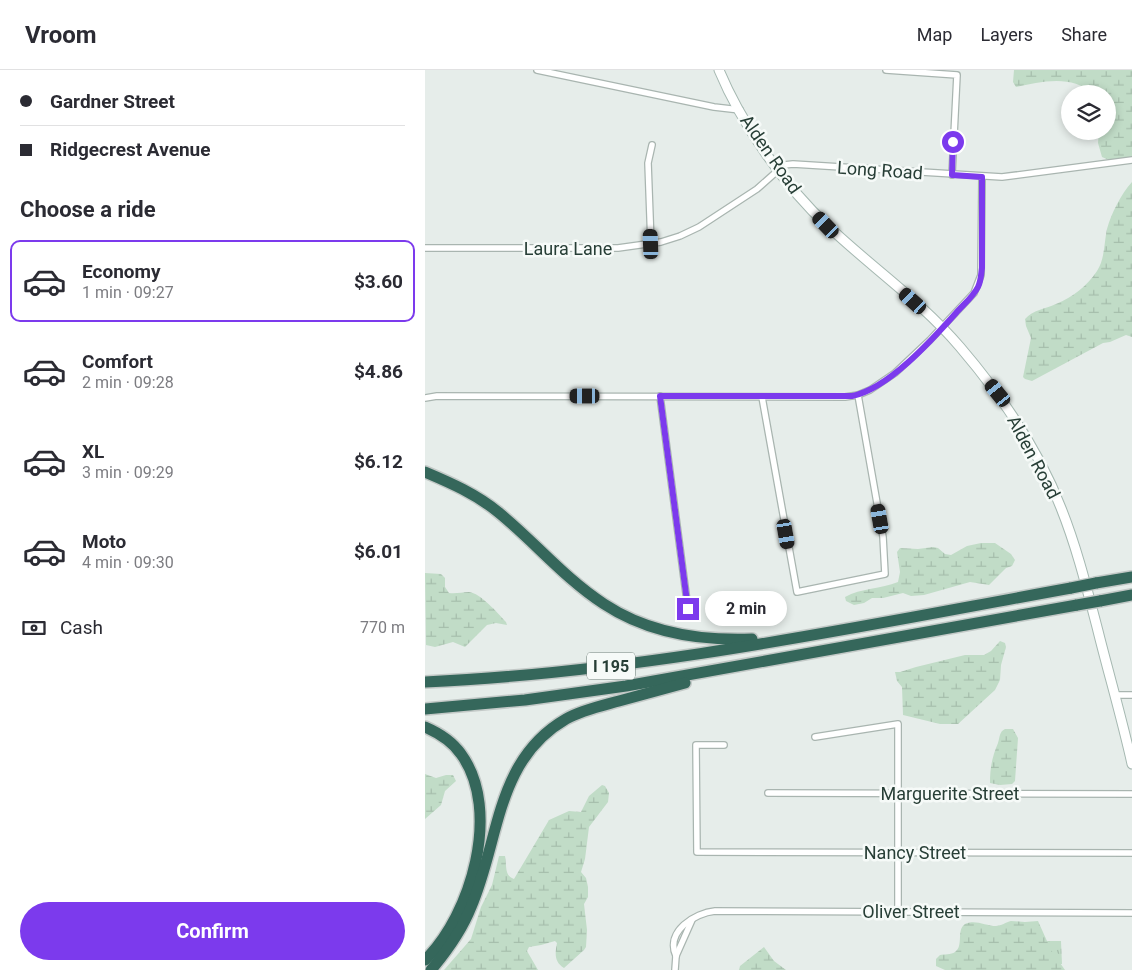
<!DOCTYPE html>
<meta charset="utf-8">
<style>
body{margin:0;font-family:Roboto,sans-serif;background:#f2f2f3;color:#2b2b33;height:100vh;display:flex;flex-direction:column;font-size:19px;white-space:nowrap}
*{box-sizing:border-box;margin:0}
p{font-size:16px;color:#7c7c81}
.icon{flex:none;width:28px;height:28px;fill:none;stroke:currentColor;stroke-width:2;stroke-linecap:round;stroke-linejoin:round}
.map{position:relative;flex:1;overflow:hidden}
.drawer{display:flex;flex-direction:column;background:#fff;width:425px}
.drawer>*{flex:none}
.top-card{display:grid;align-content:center;height:110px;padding:0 20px;background:#fff}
.fabs{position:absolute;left:636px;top:15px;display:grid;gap:10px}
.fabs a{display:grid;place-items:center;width:55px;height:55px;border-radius:50%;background:#fff;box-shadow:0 2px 8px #0003;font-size:25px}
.end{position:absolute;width:22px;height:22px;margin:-11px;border:6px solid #7c3aed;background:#fff;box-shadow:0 0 0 2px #fff}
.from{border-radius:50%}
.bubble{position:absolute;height:35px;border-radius:18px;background:#fff;box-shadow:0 2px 8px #0003;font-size:16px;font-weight:700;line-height:35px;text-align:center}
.car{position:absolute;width:15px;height:30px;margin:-15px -8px;border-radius:6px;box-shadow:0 0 4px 1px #0007;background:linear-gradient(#222 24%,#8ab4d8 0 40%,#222 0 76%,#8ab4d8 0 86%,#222 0)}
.top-card b{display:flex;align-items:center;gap:18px;height:48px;font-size:19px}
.top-card b+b{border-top:1px solid #e1e1e2}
.top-card i{width:12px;height:12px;background:#2b2b33}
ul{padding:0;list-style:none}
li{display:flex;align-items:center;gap:15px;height:82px;margin:0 10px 8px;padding:0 10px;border:2px solid transparent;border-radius:10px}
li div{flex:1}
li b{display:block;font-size:19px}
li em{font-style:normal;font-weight:700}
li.active{border-color:#7c3aed}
li>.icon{width:45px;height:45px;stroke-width:1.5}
h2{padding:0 20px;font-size:22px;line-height:60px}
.pay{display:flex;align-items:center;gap:12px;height:55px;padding:0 20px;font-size:19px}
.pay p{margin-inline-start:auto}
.cta{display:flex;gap:10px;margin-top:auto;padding:10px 20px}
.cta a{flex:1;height:58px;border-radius:30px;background:#7c3aed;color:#fff;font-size:20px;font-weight:700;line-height:58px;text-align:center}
header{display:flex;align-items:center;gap:30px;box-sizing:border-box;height:70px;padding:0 25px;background:#fff;border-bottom:1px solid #e1e1e2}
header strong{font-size:24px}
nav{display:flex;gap:28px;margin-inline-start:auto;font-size:18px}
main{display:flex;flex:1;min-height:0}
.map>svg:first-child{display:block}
.grass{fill:url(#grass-tufts)}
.wetland{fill:url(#wetland-marsh)}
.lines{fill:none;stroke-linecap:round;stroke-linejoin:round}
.minor-casing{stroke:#a9b5b0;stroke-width:8}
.secondary-casing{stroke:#a5b8b1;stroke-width:11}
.motorway-casing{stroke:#c3c9c7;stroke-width:14}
.minor{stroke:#fff;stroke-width:5.5}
.secondary{stroke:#fff;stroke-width:9}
.motorway{stroke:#35675b;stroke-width:11}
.motorway-bridge-casing{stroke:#c3c9c7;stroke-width:14;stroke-linecap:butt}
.motorway-bridge{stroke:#35675b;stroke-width:11}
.route{stroke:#7c3aed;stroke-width:6}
.labels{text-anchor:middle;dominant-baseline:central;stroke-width:5;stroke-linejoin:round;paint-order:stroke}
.shield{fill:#f6faf8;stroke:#657670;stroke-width:1}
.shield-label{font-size:16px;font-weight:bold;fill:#273e36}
.street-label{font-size:18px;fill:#273e36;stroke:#f6faf8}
</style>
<header>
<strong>Vroom</strong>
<nav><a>Map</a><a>Layers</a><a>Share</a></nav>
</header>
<main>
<section class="drawer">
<div class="top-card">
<b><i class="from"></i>Gardner Street</b>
<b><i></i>Ridgecrest Avenue</b>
</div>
<h2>Choose a ride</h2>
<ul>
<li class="active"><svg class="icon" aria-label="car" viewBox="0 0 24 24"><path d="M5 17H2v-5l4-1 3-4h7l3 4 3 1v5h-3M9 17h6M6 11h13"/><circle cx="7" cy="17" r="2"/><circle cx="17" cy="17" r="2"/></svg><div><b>Economy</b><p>1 min · 09:27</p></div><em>$3.60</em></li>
<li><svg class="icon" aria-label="car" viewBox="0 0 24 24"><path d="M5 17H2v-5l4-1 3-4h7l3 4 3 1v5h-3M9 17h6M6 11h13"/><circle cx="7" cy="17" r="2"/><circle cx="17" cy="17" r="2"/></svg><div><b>Comfort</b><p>2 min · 09:28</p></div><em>$4.86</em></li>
<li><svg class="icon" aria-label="car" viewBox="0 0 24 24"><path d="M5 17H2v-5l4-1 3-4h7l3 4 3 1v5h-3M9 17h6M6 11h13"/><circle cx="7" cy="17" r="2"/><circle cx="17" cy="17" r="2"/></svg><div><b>XL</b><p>3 min · 09:29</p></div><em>$6.12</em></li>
<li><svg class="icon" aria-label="car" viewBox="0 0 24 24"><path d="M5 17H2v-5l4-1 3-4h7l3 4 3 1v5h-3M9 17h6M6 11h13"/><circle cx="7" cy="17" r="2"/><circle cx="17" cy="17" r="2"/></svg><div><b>Moto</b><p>4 min · 09:30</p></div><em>$6.01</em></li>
</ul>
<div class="pay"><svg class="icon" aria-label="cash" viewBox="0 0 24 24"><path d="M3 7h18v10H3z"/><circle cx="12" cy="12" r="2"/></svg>Cash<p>770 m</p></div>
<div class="cta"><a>Confirm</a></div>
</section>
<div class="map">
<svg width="707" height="900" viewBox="0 0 707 900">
<defs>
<pattern id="grass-tufts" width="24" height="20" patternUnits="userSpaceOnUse" patternTransform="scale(1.25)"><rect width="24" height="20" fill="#c1dcc7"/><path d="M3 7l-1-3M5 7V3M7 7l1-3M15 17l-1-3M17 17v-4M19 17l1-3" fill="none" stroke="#a6beac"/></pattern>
<pattern id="wetland-marsh" width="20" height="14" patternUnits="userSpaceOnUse" patternTransform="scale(1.25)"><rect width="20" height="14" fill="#c1dcc7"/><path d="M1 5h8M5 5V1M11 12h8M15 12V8" fill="none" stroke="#a6beac"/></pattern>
</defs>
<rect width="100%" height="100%" fill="#e6edea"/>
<path class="grass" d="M613 871H636L637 894H613Z"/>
<g class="wetland">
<path d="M589 0H707V88L686 91 677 87 673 73 674 61H682V24H667C648 4 615 12 591 17L588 12Z"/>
<path d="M707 112V267L701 265 685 272 678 273 607 311 600 309 598 307 606 268 601 256 600 249C608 240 620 239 631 234 648 227 662 216 672 201 680 189 679 172 682 159 686 144 696 124 707 112Z"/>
<path d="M556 473H570L586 484 590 490 587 496 581 498 564 515 545 512 499 525 486 526 478 523 458 528H447L439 533 429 535 421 531 420 527C436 518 456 519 473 512L475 502 472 482 475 478 493 479 508 477 513 478 520 484 526 485 542 476Z"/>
<path d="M0 503 16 504 20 508V517L24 523C31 524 37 522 44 522 55 523 73 543 81 552L82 555 71 553 62 555 40 577 28 572 10 577 1 575Z"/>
<path d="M575 571 580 573 581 577 576 595 575 610 570 620 533 654H515L478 645 477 617 472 611 470 602H475L491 597 540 585H559L566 581Z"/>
<path d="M580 659H588L593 668 590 711 587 714 575 715 565 713C565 698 567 687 573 673 575 667 574 662 580 659Z"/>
<path d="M0 704 11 708 21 705H28L31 711 20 721 16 735 0 749Z"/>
<path d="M177 715 180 716 184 723 183 732 164 757 160 789 156 802 161 808 163 817V827L159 834 162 860 161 877 159 880 139 898C129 892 130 883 132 873L130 871 116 875 104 877 102 881 113 900H19L46 869 56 837 67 815 74 786H80C82 795 79 806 89 809L124 750 144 741 156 742 164 726Z"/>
<path d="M586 851 600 852 613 851 626 880 640 900H520L511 896V889L515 885C519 884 526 885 530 882 539 876 531 860 540 854 550 849 561 856 571 856 576 856 581 852 586 851Z"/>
<path d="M339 877 349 891 361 900H314L315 896Z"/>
</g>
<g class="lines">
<defs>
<g id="minor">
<path d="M112 0 289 37 315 40"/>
<path d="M461 0 532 5 527 105"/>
<path d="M226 174 223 93 227 75"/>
<path d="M0 178H193L236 172 255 166 274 157 332 119 359 95 368 94 577 107 707 90"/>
<path d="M235 326 263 539"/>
<path d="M337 327 372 522 460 504 458 467 433 325"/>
<path d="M0 328 12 326 420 327 433 325 445 320 470 303 505 270 549 223 556 205 557 107"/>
<path d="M689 625H707"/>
<path d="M390 667 473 654V841"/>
<path d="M299 675H271L272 782 707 783"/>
<path d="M343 723 707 724"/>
<path d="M251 886C240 861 270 843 290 841L707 843"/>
<path d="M250 900 251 886 267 850"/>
</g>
<path id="secondary" d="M294 0C316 53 360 117 403 156 446 197 496 231 535 277 576 325 613 378 636 438 652 478 662 519 673 561 684 605 697 649 707 694"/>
<g id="motorway">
<path d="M0 402C26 413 51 424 73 442 109 471 139 508 179 534 223 563 275 571 327 569"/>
<path d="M671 513 707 507"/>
<path d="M675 531 707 525"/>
<path d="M0 612C219 602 431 557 646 518"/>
<path d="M0 639 100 630 201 616 652 535"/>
<path d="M0 657C14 663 27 671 36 684 77 740 46 846 0 890"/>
<path d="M6 900C22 881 37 860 46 837 75 770 70 690 141 649 157 640 176 636 194 631 216 625 238 619 260 613"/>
</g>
</defs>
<use href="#minor" class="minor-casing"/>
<use href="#secondary" class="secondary-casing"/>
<use href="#motorway" class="motorway-casing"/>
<use href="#minor" class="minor"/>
<use href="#secondary" class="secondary"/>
<use href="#motorway" class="motorway"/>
<defs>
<g id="motorway-bridge">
<path d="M646 518 671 513"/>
<path d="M652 535 675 531"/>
</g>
</defs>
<use href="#motorway-bridge" class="motorway-bridge-casing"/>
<use href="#motorway-bridge" class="motorway-bridge"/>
</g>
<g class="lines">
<path class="route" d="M263 539 235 326H427C463 319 507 270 531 243 538 235 548 227 553 217 556 211 556 205 557 198V107L527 105 528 72"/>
</g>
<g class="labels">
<rect class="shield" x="162" y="582.5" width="48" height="27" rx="4"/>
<g class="shield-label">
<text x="186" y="596">I 195</text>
</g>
<g class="street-label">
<text transform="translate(346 84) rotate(55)">Alden Road</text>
<text transform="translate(455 100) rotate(4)">Long Road</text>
<text x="143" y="178">Laura Lane</text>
<text transform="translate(609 387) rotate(62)">Alden Road</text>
<text x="525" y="723">Marguerite Street</text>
<text x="490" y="782">Nancy Street</text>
<text x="486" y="841">Oliver Street</text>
</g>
</g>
</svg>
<div class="fabs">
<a><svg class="icon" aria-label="layers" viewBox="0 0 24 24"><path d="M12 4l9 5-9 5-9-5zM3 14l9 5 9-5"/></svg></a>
</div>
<i class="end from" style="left:528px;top:72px"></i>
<i class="end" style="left:263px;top:539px"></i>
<div class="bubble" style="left:280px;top:521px;width:82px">2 min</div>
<i class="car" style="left:401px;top:155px;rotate:316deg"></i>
<i class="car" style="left:226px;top:174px;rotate:358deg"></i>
<i class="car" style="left:488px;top:231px;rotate:312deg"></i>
<i class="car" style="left:573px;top:323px;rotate:321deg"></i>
<i class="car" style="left:160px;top:326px;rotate:270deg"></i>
<i class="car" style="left:455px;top:449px;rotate:350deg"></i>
<i class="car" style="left:361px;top:464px;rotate:170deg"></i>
</div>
</main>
